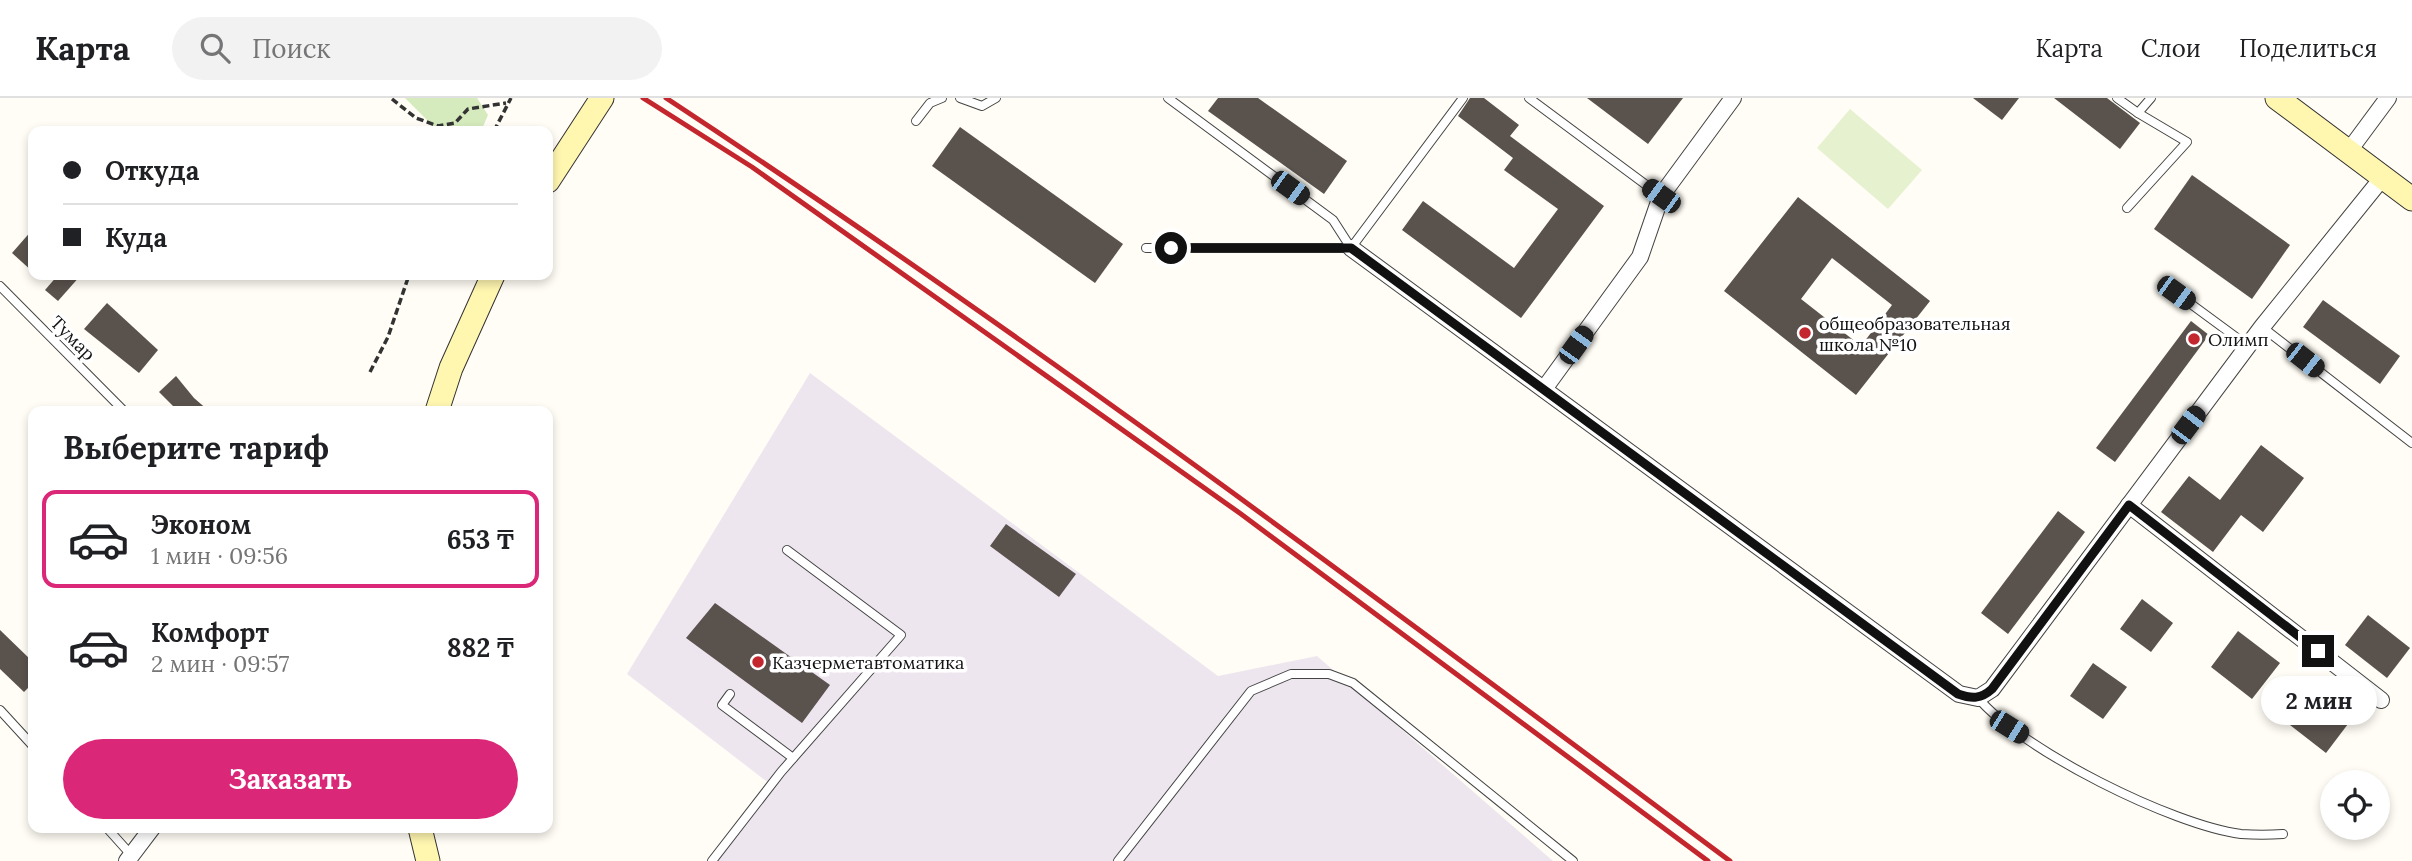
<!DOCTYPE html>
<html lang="ru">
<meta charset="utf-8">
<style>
body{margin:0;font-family:Lora,serif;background:#f2f2f2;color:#202124;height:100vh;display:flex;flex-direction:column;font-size:26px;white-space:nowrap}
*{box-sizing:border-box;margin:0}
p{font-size:23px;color:#757577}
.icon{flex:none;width:38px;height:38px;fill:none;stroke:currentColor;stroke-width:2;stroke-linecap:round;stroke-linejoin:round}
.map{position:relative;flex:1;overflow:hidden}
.panel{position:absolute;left:28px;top:308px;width:525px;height:427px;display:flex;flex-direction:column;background:#fff;border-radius:14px;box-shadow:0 4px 10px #0003}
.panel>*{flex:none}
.top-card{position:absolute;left:28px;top:28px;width:525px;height:154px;border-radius:14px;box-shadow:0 4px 10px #0003;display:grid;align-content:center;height:154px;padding:0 35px;background:#fff}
.controls{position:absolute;left:2320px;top:672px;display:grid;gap:14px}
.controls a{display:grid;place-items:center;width:70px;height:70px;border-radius:50%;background:#fff;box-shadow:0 4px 10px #0003;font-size:35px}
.end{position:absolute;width:32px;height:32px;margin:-16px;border:9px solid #111;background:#fff;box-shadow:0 0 0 4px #fff}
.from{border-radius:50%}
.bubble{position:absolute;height:49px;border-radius:24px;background:#fff;box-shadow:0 4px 10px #0003;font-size:23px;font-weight:800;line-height:49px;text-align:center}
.car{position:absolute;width:21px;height:42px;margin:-21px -10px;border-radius:9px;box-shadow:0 0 5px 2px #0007;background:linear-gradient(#222 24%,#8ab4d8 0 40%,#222 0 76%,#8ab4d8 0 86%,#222 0)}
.top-card b{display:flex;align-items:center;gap:24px;height:66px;font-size:26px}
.top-card b+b{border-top:2px solid #e0e0e0}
.top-card i{width:18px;height:18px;background:#202124}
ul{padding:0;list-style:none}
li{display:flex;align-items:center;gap:21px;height:98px;margin:0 14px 10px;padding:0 21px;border:4px solid transparent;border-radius:14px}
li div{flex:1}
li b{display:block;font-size:26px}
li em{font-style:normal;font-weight:800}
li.on{border-color:#db2777}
li>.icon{width:63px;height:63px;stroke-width:1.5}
h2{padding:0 35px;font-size:32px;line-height:84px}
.button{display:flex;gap:14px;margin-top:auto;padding:14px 35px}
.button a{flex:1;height:80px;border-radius:42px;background:#db2777;color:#fff;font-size:28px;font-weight:800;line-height:80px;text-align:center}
header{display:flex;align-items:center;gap:42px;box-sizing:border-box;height:98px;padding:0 35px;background:#fff;border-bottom:2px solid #e0e0e0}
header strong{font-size:33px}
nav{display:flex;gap:38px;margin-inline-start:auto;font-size:24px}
.search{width:490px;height:63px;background:#f2f2f2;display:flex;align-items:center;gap:18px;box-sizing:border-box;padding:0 24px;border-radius:38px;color:#757577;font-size:26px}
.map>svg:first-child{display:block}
.industrial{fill:#eee6ef}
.green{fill:#d5ebbd}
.pitch{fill:#e6f2cf}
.building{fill:#5a524d;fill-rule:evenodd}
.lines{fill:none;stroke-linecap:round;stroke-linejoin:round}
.lane-casing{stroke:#444;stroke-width:10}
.street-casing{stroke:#444;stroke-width:18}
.secondary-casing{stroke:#333;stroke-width:25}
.path{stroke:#333;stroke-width:3.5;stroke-dasharray:7 3.5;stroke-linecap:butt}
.lane{stroke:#fff;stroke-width:8}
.street{stroke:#fff;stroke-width:16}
.secondary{stroke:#fff6b0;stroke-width:23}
.rail{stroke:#c4262e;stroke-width:5}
.route{stroke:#111;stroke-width:9}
.poi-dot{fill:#c4262e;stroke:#fff;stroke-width:2.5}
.labels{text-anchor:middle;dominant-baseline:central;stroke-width:7;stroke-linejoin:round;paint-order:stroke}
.poi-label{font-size:18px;fill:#111;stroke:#fff;text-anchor:start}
.street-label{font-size:18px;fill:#111;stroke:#fff}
</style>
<header>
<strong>Карта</strong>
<div class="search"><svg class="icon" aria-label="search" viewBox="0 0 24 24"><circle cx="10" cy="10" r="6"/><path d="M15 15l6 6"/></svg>Поиск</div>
<nav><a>Карта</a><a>Слои</a><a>Поделиться</a></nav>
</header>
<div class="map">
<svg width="2412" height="763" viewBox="0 0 2412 763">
<rect width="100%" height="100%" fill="#fffdf5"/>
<path class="industrial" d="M810 275 1218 578 1317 558 1553 763H711L770 686 627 576Z"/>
<path class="green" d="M405 0H477L488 17 481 33H438Z"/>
<path class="pitch" d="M1850 11 1922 72 1888 111 1817 50Z"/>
<g class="building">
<path d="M1218 0H1258L1347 63 1324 96 1208 13Z"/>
<path d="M1470 0H1484L1519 27 1510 38 1604 108 1521 220 1402 132 1423 103 1514 170 1558 111 1504 72 1513 60 1458 18Z"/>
<path d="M1587 0H1683L1648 46Z"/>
<path d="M1973 0H2019L2002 22Z"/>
<path d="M2054 0H2107L2140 25 2120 51Z"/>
<path d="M960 29 1123 146 1095 185 932 68Z"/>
<path d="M2192 77 2290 147 2252 201 2154 131Z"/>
<path d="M1798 99 1930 203 1856 297 1724 193ZM1832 160 1892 207 1861 248 1801 201Z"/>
<path d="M33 131V174L12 155Z"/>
<path d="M58 177H81L58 203 45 192Z"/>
<path d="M2323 202 2400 258 2380 286 2303 229Z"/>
<path d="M107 205 158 252 139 275 84 231Z"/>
<path d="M2191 223 2209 237 2115 364 2096 350Z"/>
<path d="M176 278 194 300 209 313H178L159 294Z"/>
<path d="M2261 347 2304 380 2263 434 2241 417 2213 454 2161 414 2189 378 2220 402Z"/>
<path d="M2058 413 2085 434 2008 536 1981 515Z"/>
<path d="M1006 426 1076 476 1059 499 990 448Z"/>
<path d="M2142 501 2173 525 2151 554 2120 531Z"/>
<path d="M715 505 830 587 802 625 686 540Z"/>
<path d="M2368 517 2410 550 2387 580 2345 547Z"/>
<path d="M0 532 33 564V585L24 594 0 571Z"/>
<path d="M2238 533 2280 565 2252 601 2211 569Z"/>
<path d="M2093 565 2127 589 2103 621 2070 598Z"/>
<path d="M2315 595 2351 622 2326 655 2290 627Z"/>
</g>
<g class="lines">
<defs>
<g id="lane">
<path d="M960 0 982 8 996 0"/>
<path d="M1168 0 1333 122 1351 150"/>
<path d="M1529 0 1661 98"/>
<path d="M2117 0 2138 15 2151 0"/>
<path d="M916 23 930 5 942 0"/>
<path d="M2127 110 2187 44 2138 15"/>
<path d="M1146 150H1351"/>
<path d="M1351 150 1463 0"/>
<path d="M0 188 124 313"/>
<path d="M2176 195 2248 248"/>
<path d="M2262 229 2412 345"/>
<path d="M730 596 722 607 793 660"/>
<path d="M1978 600C2022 652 2172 727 2241 736 2255 737 2269 737 2283 736"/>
<path d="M0 612 33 648"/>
<path d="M107 730 133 759"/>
<path d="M712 763 781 674 901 537 787 452"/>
<path d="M1118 763 1251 593 1291 576H1329L1353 585 1573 763"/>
</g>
<g id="street">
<path d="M2348 54 2388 0"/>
<path d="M1351 150 1959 596 1978 600 1992 591 2262 229 2383 79"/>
<path d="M1544 291 1640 159 1661 98 1733 0"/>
<path d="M2129 407 2381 602"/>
<path d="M127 763 152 730"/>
</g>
<g id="secondary">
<path d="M2277 0 2412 101"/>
<path d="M548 83 602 0"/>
<path d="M437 313 451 270 493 177"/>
<path d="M420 730 428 763"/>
</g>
</defs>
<use href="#lane" class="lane-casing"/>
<use href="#street" class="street-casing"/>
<use href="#secondary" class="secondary-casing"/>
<g class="path">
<path d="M392 1 416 20 438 28 455 25 468 11 506 5"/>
<path d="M494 33 511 0"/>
<path d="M370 274 388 239 409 177"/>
</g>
<use href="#lane" class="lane"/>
<use href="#street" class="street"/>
<use href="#secondary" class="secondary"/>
<g class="rail">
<path d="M643 0 752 69 1241 416 1708 763"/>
<path d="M666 0C1031 240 1380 502 1730 763"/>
</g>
</g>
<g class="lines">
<path class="route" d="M1171 150H1351L1958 596C1972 601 1981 601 1992 591L2129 407 2318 553"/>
</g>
<g class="poi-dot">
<circle cx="1805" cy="235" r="7"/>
<circle cx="2194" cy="241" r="7"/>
<circle cx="758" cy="564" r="7"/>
</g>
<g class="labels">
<g class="poi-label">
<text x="1819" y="225">общеобразовательная<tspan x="1819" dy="21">школа №10</tspan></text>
<text x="2208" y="241">Олимп</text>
<text x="772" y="564">Казчерметавтоматика</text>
</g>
<g class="street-label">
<text transform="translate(73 240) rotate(45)">Тумар</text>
</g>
</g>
</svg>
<div class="controls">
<a><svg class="icon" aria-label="locate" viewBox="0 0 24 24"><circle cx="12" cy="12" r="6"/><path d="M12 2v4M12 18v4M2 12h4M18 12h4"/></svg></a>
</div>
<i class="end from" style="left:1171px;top:150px"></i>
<i class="end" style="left:2318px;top:553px"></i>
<div class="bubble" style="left:2261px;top:578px;width:116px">2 мин</div>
<i class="car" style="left:1290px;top:90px;rotate:126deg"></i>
<i class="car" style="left:1661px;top:98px;rotate:306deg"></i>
<i class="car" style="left:2176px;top:195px;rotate:126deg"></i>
<i class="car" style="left:1576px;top:247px;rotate:36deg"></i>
<i class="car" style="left:2305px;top:262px;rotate:128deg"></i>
<i class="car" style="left:2188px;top:327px;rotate:37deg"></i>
<i class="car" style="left:2009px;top:629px;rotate:122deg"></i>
<div class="top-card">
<b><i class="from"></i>Откуда</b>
<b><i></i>Куда</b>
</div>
<section class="panel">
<h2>Выберите тариф</h2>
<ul>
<li class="on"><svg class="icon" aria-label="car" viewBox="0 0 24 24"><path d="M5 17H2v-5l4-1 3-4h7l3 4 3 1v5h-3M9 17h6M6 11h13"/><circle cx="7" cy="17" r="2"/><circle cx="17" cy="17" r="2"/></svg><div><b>Эконом</b><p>1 мин · 09:56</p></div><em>653 ₸</em></li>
<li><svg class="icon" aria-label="car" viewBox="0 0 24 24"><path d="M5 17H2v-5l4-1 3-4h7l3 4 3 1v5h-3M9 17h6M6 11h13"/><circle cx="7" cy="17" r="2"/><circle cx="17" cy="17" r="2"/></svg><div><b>Комфорт</b><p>2 мин · 09:57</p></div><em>882 ₸</em></li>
</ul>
<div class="button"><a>Заказать</a></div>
</section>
</div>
